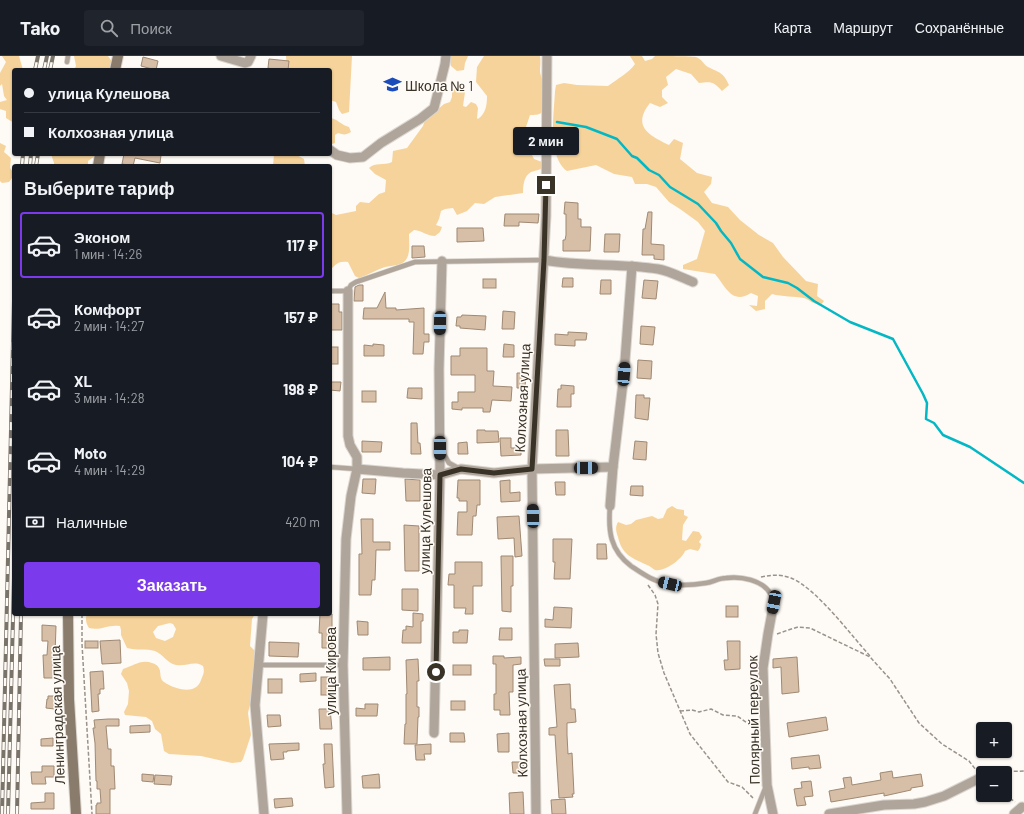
<!DOCTYPE html>
<html lang="ru">
<meta charset="utf-8">
<style>
body{margin:0;font-family:Barlow,sans-serif;background:#20242c;color:#f1f3f6;height:100vh;display:flex;flex-direction:column;font-size:15px;white-space:nowrap}
*{box-sizing:border-box;margin:0}
p{font-size:13px;color:#9ea1a6}
.icon{flex:none;width:22px;height:22px;fill:none;stroke:currentColor;stroke-width:2;stroke-linecap:round;stroke-linejoin:round}
.map{position:relative;flex:1;overflow:hidden}
.panel{position:absolute;left:12px;top:108px;width:320px;height:452px;display:flex;flex-direction:column;background:#171b24;border-radius:4px;box-shadow:0 1px 3px #0004}
.panel>*{flex:none}
.banner{position:absolute;left:12px;top:12px;width:320px;height:88px;border-radius:4px;box-shadow:0 1px 3px #0004;display:grid;align-content:center;height:88px;padding:0 12px;background:#171b24}
.tools{position:absolute;left:976px;top:666px;display:grid;gap:8px}
.tools a{display:grid;place-items:center;width:36px;height:36px;border-radius:4px;background:#171b24;box-shadow:0 1px 3px #0004;font-size:20px}
.end{position:absolute;width:18px;height:18px;margin:-9px;border:5px solid #393227;background:#fff;box-shadow:0 0 0 2px #fff}
.from{border-radius:50%}
.bubble{position:absolute;height:28px;border-radius:4px;background:#171b24;box-shadow:0 1px 3px #0004;font-size:13px;font-weight:700;line-height:28px;text-align:center}
.car{position:absolute;width:12px;height:24px;margin:-12px -6px;border-radius:5px;box-shadow:0 0 3px 1px #0007;background:linear-gradient(#222 24%,#8ab4d8 0 40%,#222 0 76%,#8ab4d8 0 86%,#222 0)}
.banner b{display:flex;align-items:center;gap:14px;height:38px;font-size:15px}
.banner b+b{border-top:1px solid #363941}
.banner i{width:10px;height:10px;background:#f1f3f6}
ul{padding:0;list-style:none}
li{display:flex;align-items:center;gap:12px;height:66px;margin:0 8px 6px;padding:0 4px;border:2px solid transparent;border-radius:4px}
li div{flex:1}
li b{display:block;font-size:15px}
li em{font-style:normal;font-weight:700}
li.current{border-color:#7c3aed}
li>.icon{width:36px;height:36px;stroke-width:1.5}
h2{padding:0 12px;font-size:18px;line-height:48px}
.pay{display:flex;align-items:center;gap:10px;height:44px;padding:0 12px;font-size:15px}
.pay p{margin-inline-start:auto}
.action{display:flex;gap:8px;margin-top:auto;padding:8px 12px}
.action a{flex:1;height:46px;border-radius:4px;background:#7c3aed;color:#fff;font-size:16px;font-weight:700;line-height:46px;text-align:center}
header{display:flex;align-items:center;gap:24px;box-sizing:border-box;height:56px;padding:0 20px;background:#171b24;border-bottom:1px solid #363941}
header strong{font-size:19px}
nav{display:flex;gap:22px;margin-inline-start:auto;font-size:14px}
.search{width:280px;height:36px;background:#20242c;display:flex;align-items:center;gap:10px;box-sizing:border-box;padding:0 14px;border-radius:4px;color:#9ea1a6;font-size:15px}
.map>svg:first-child{display:block}
.green{fill:#f6d39b;fill-rule:evenodd}
.lines{fill:none;stroke-linecap:round;stroke-linejoin:round}
.stream{stroke:#03b8c4;stroke-width:2.5}
.building{fill:#d7bea7;stroke:#9f8973}
.service-casing{stroke:#dbd6d0;stroke-width:6}
.minor-casing{stroke:#dbd6d0;stroke-width:11}
.secondary-casing{stroke:#dbd6d0;stroke-width:12}
.path{stroke:#99938b;stroke-width:1.5;stroke-dasharray:4 2;stroke-linecap:butt}
.service{stroke:#afa59a;stroke-width:4.5}
.minor{stroke:#afa59a;stroke-width:9}
.secondary{stroke:#8a7c6c;stroke-width:10}
.rail-casing{stroke:#79736a;stroke-width:4}
.rail{stroke:#fefaf5;stroke-width:2.5;stroke-dasharray:8;stroke-linecap:butt}
.route{stroke:#393227;stroke-width:5}
.labels{text-anchor:middle;dominant-baseline:central;stroke-width:3;stroke-linejoin:round;paint-order:stroke}
.poi-label{font-size:14px;fill:#393227;stroke:#fefaf5;text-anchor:start}
.street-label{font-size:14px;fill:#393227;stroke:#fefaf5}
</style>
<header>
<strong>Tako</strong>
<div class="search"><svg class="icon" aria-label="search" viewBox="0 0 24 24"><circle cx="10" cy="10" r="6"/><path d="M15 15l6 6"/></svg>Поиск</div>
<nav><a>Карта</a><a>Маршрут</a><a>Сохранённые</a></nav>
</header>
<div class="map">
<svg width="1024" height="758" viewBox="0 0 1024 758">
<rect width="100%" height="100%" fill="#fefaf5"/>
<g class="green">
<path d="M2 0H19L23 14H14V67L6 62V55L0 53V46L7 44 4 40 2 28 0 30V17L6 6Z"/>
<path d="M74 0H108L113 7 108 14H74L76 10Z"/>
<path d="M286 0H352L349 56 342 58 339 54 336 46 330 44V14H286L287 13Z"/>
<path d="M450 0H468L465 7 464 14 457 15 451 10Z"/>
<path d="M484 0H540C541 7 540 9 540 15 540 18 542 22 542 25 543 29 544 53 542 56 540 59 534 59 530 59L526 71 530 74H534L536 79 535 83 526 87 534 103 542 106 543 111C539 115 536 114 531 116 524 120 523 129 523 137L495 141 484 148 475 147 467 155 457 159 453 152 445 153 441 155 439 163 436 169 442 171 440 176 435 180C427 180 423 175 414 174L409 178C409 191 412 206 397 209 393 210 389 210 385 211 376 214 368 219 359 222L355 220 348 206C337 205 337 208 330 214V156L336 159 356 155V150L360 146 369 147 379 138 385 136 386 124 375 118 369 112C375 106 384 110 392 106L393 95 407 92 423 70 425 64 444 48 450 46 452 41V32L462 30 465 36 463 50 466 51 471 46 476 48 478 52 477 62 478 63C486 57 487 49 487 40L476 26 477 11Z"/>
<path d="M630 0H642L645 5 652 3 655 0C664 0 690 0 696 1 702 3 704 9 708 11 720 17 723 16 729 29L722 35C714 26 712 25 699 27L691 18 676 13 666 21 668 29 662 34V41L668 47 660 51 650 47C632 70 648 79 669 89L674 83 683 87 680 103 697 117 712 121 711 128 704 136 712 147 728 151 740 164 759 179 773 187 783 201 806 225 818 228 817 240 824 245 821 249C812 248 810 244 804 242 795 240 782 241 772 238L765 245V253L756 255 749 249 757 250 758 240 751 237C732 249 726 231 715 218L683 213V209L697 203 705 175 698 166 680 153 669 146 656 131 647 128H635L632 121 614 118 596 109 567 115C547 100 554 58 555 35L556 29 564 27 577 29 608 30C617 23 629 17 635 8Z"/>
<path d="M330 62C338 63 341 69 349 71L351 76C346 79 344 79 338 77L335 79V87L332 88H330Z"/>
<path d="M0 87 6 90 4 96 11 102 10 112 13 116 12 122 9 126 2 127 0 125Z"/>
<path d="M51 98H95V100L88 105V110H54V107Z"/>
<path d="M274 98H295L304 103 305 110H273Z"/>
<path d="M672 450 677 453 684 454V459L688 461 683 469 682 484 686 485 693 475 699 476 702 481 699 486 701 488 700 492 698 495 690 493 685 495C682 503 665 516 655 514 653 513 650 510 647 509 632 502 622 499 618 481 616 476 615 471 618 466L626 469 631 468 636 464 652 460 658 463 663 462 667 453Z"/>
<path d="M87 558H255L252 563 250 590 255 595 253 635 248 657 251 679 243 703 241 706 232 707 201 700 169 698 164 695 161 678 155 673 152 665 146 661 125 659 124 656 128 648 129 635 127 627 121 618 123 613C133 610 141 603 152 607 165 611 157 621 164 626 174 633 196 640 201 624 203 619 205 616 203 610 194 604 186 611 176 609 167 607 163 598 155 595 146 592 137 595 127 592L121 579V574L120 570C107 568 101 575 89 572 86 567 85 563 87 558ZM170 567 173 568 176 573 173 581 165 585 156 582 153 576 158 570Z"/>
</g>
<g class="lines">
<path class="stream" d="M557 66 586 71 617 83 632 100 637 102 649 114 659 119 670 131 698 148 716 167 721 175 731 187 740 203 763 221 788 227 797 232 814 245 850 266 893 283 923 338 927 347 926 363 934 367 943 379 970 391 1024 427"/>
</g>
<g class="building">
<path d="M143 1 158 5 156 14 141 10Z"/>
<path d="M269 3 289 5 288 14H275L268 12Z"/>
<path d="M124 98H154L161 99 160 107 135 102 133 110 122 108Z"/>
<path d="M565 146 578 147V163H581V171H591L590 195H563V184H565L566 179V158H564Z"/>
<path d="M648 156H652L651 188 664 189V204L654 203V199H642L643 173H645Z"/>
<path d="M505 158H539L538 167 519 166V170H504Z"/>
<path d="M457 172H483L484 185 457 186Z"/>
<path d="M605 178H620L619 196H604Z"/>
<path d="M412 190H424L425 201 412 202Z"/>
<path d="M563 222H573V231H562Z"/>
<rect x="483" y="223" width="13" height="9"/>
<path d="M601 224H611V238H600Z"/>
<path d="M644 224 658 225 656 243 642 242Z"/>
<path d="M359 229H363V245H354L355 231Z"/>
<path d="M385 236 386 252H396V254L424 252V278H429V286H424L423 298H413L414 266H409V263H363L364 252H377Z"/>
<path d="M330 248H339V256H342V274H330Z"/>
<path d="M503 255 515 256 514 273H502Z"/>
<path d="M462 259 486 260 485 274 460 272V270H456L457 261H461Z"/>
<path d="M641 270 655 271 653 289 640 288Z"/>
<path d="M568 276 587 277 586 284H575V290L555 289V278L568 279Z"/>
<path d="M373 288 384 289V300H364V289L373 290Z"/>
<path d="M504 288 514 289V301H503Z"/>
<rect x="330" y="291" width="8" height="17"/>
<path d="M460 292H487V315H494L493 330 512 331 511 345 492 344 490 356H483V352H462V354L452 353V346H458V336H475V319H451V300H460Z"/>
<path d="M638 304 652 305 651 323 637 322Z"/>
<path d="M517 317H526L525 332H517Z"/>
<path d="M330 326H341L340 335 330 334Z"/>
<path d="M561 329 574 330V338H571V351H557L558 333H561Z"/>
<path d="M408 332H422V343L407 342Z"/>
<rect x="362" y="335" width="14" height="11"/>
<path d="M636 339H644V342H650L648 364 635 362Z"/>
<path d="M411 367H417L418 387H420L421 398H411Z"/>
<path d="M477 374H485V375H498L499 386 477 387Z"/>
<path d="M556 374H568L569 400H556Z"/>
<path d="M500 382H511V392H521V399L501 400Z"/>
<path d="M362 385 382 386 381 396H362Z"/>
<path d="M635 385 647 386 646 404 633 403Z"/>
<path d="M467 386 468 398H458V387Z"/>
<path d="M363 423H376L375 438 362 437Z"/>
<path d="M405 423 420 424V445H406Z"/>
<path d="M458 424H480V449H477L476 460H473L472 479H457L458 456H467V445H459V442H457Z"/>
<path d="M510 424V437L520 436V445L501 446 500 425Z"/>
<path d="M555 426H565V439H556Z"/>
<path d="M631 430H643V440L630 439Z"/>
<path d="M519 460 522 500 515 501 514 482 498 483 497 461Z"/>
<path d="M361 463H373V486H390V494H376L375 524H372L371 539H359V498H362Z"/>
<path d="M404 469 419 470V515H405Z"/>
<path d="M553 483H572L570 523H554L555 506H553Z"/>
<path d="M597 488H606L607 503H597Z"/>
<path d="M501 500H513V530H511V556L502 555Z"/>
<path d="M455 506H482V530H473V558H465L466 552H454V529H448L449 518H455Z"/>
<path d="M402 533H418V555L402 554Z"/>
<rect x="726" y="550" width="12" height="11"/>
<path d="M554 551 572 552 571 572 545 571V563L553 564Z"/>
<path d="M413 557 423 558V565H421V587H402L403 574H406V570L413 571Z"/>
<path d="M320 558H332V592H322V577H319Z"/>
<path d="M357 565 368 566V579H358Z"/>
<path d="M42 569 56 570 55 599H57V609H55V622H44L43 599H47L48 585H42Z"/>
<path d="M500 572H512V584H499Z"/>
<path d="M459 574H468L467 587H453V576H459Z"/>
<path d="M120 584 121 607 102 608 100 585Z"/>
<rect x="85" y="585" width="13" height="7"/>
<path d="M727 585H740V613L725 614 724 604H728Z"/>
<path d="M269 586 299 587 298 601 269 600Z"/>
<path d="M578 587 579 601 555 602V588Z"/>
<path d="M493 600H504V602L521 601V608L513 609V636H509L510 659H500V654H494V638H496V608H493Z"/>
<path d="M390 601V614H363V602Z"/>
<path d="M797 601 799 636 782 638 781 611 773 612V603Z"/>
<path d="M418 603 419 625H417V651H419V661H418L417 688H404L405 668H406V638H407L406 604Z"/>
<path d="M544 603H560V610H545Z"/>
<rect x="453" y="609" width="18" height="10"/>
<path d="M103 615 104 633H100V638H98L99 655 92 656 90 616Z"/>
<path d="M316 617V625L300 626V618Z"/>
<rect x="321" y="621" width="11" height="18"/>
<rect x="268" y="623" width="14" height="14"/>
<path d="M570 628 571 653H575L576 666 567 667V679L568 698 572 697 574 738H572L573 741 559 742 555 679H549V672L557 671 554 629Z"/>
<path d="M48 640H55V653L46 652 47 643H48Z"/>
<rect x="451" y="645" width="14" height="9"/>
<path d="M365 648H378L377 660H356V652L365 653Z"/>
<path d="M319 653H330L332 673H320Z"/>
<path d="M267 659H280L281 670 268 671Z"/>
<path d="M826 661 828 674 789 681 787 667Z"/>
<path d="M108 663H119V670H106L108 693H111V710H114L115 733H110V758H96V749H97V747H101L100 733H97V725H96L95 687 93 672H95L94 664Z"/>
<path d="M150 669V676L130 677V670Z"/>
<path d="M450 677H464L465 686H450Z"/>
<path d="M509 677V696H498L497 678Z"/>
<path d="M53 682V690H41V683Z"/>
<path d="M299 687V694L287 695V696H283L284 703 271 704 269 688Z"/>
<path d="M324 688H332L334 731 325 732 323 708H325Z"/>
<path d="M431 688V698H424L425 704H416L415 689Z"/>
<path d="M819 699 821 712 809 713V711L792 713 791 702Z"/>
<path d="M512 706H523L524 717H513Z"/>
<path d="M42 710H54V721H45L46 728H32L31 716H42Z"/>
<path d="M892 715 893 722 921 718 923 730 911 732V734L884 740V737L831 746 829 735 845 732 843 722 851 721 852 729 881 724 880 717Z"/>
<path d="M142 718 154 719 153 726 142 725Z"/>
<path d="M379 718 380 732H363L362 720Z"/>
<path d="M155 719 172 720 171 729 154 728Z"/>
<path d="M811 725 813 740 804 741 806 749 797 750 794 733 802 732 801 726Z"/>
<path d="M523 736 524 758H510L509 737Z"/>
<path d="M45 737H54V753H31V747L45 746Z"/>
<path d="M292 742 293 750 275 752 274 743Z"/>
<path d="M565 743 566 758H552L551 744Z"/>
</g>
<g class="lines">
<defs>
<g id="service">
<path d="M67 6 68 0"/>
<path d="M330 235H348L351 229 356 226 415 206 544 204"/>
<path d="M442 395 449 407 460 413"/>
<path d="M330 411 357 413"/>
<path d="M610 450C608 475 610 494 631 510 643 518 654 526 669 528 681 530 694 529 706 527 713 526 719 522 726 522 741 520 762 524 770 537 772 539 773 543 774 546"/>
<path d="M259 609H343"/>
<path d="M755 758 766 730"/>
</g>
<g id="minor">
<path d="M221 0 245 7 248 6 251 0"/>
<path d="M330 94 337 99 350 102 363 101 381 87 420 63 434 52 445 8 446 0"/>
<path d="M544 204C582 211 620 207 658 213 670 215 682 222 693 226"/>
<path d="M357 413 403 417 440 419 461 413 494 417 532 413 613 411"/>
<path d="M610 450 613 411 624 318 632 210"/>
<path d="M263 558 255 649 264 758"/>
<path d="M434 677 440 419 439 313 442 205"/>
<path d="M347 758 343 609 346 483 351 440 357 413V401L350 389 348 380V235"/>
<path d="M536 758 532 413 546 160 547 0"/>
<path d="M773 758 767 729 763 612 768 578 774 546"/>
<path d="M829 758 884 749 914 748 925 746 944 740 982 721"/>
<path d="M1014 758 1022 751"/>
</g>
<g id="secondary">
<path d="M115 14 118 0"/>
<path d="M98 110 100 98"/>
<path d="M68 558 69 643 76 758"/>
</g>
</defs>
<use href="#service" class="service-casing"/>
<use href="#minor" class="minor-casing"/>
<use href="#secondary" class="secondary-casing"/>
<g class="path">
<path d="M761 521C771 519 780 518 791 522 816 532 851 579 870 600"/>
<path d="M648 529 655 539 658 548 656 578 658 597 664 617 690 678 728 726 742 731 753 742"/>
<path d="M82 558V588L92 758"/>
<path d="M777 578 788 574 798 571 810 572 870 601 890 623 919 667 942 688 969 705 976 714"/>
<path d="M680 655 692 654 699 656 711 653 723 659 737 660 756 673"/>
<path d="M990 717 992 716 1024 715"/>
<path d="M1005 739 1015 746"/>
</g>
<use href="#service" class="service"/>
<use href="#minor" class="minor"/>
<use href="#secondary" class="secondary"/>
<defs>
<g id="rail">
<path d="M35 14 38 0"/>
<path d="M44 14 47 0"/>
<path d="M50 14 53 0"/>
<path d="M22 110 23 98"/>
<path d="M30 110 31 98"/>
<path d="M36 110 38 98"/>
<path d="M2 758 14 245"/>
<path d="M8 758 14 522"/>
<path d="M17 758 21 558"/>
</g>
</defs>
<use href="#rail" class="rail-casing"/>
<use href="#rail" class="rail"/>
</g>
<g class="lines">
<path class="route" d="M436 616 440 419 461 413 494 417 532 413 544 204 546 129"/>
</g>
<defs>
<symbol id="school-bare" viewBox="-9 -9 18 18"><path d="M0-5L7-2L0 1L-7-2ZM-4 1L0 2.5L4 1V4Q0 6-4 4Z" fill="#1b4cb9" stroke="#fefaf5" stroke-width="2.5" paint-order="stroke"/></symbol>
</defs>
<g fill-rule="evenodd">
<use href="#school-bare" x="380" y="16" width="25" height="25"/>
</g>
<g class="labels">
<g class="poi-label">
<text x="405" y="29">Школа № 1</text>
</g>
<g class="street-label">
<text transform="translate(522 342) rotate(-87)">Колхозная улица</text>
<text transform="translate(425 465) rotate(-89)">улица Кулешова</text>
<text transform="translate(330 615) rotate(-90)">улица Кирова</text>
<text transform="translate(57 659) rotate(-92)">Ленинградская улица</text>
<text transform="translate(753 664) rotate(-91)">Полярный переулок</text>
<text transform="translate(521 667) rotate(-91)">Колхозная улица</text>
</g>
</g>
</svg>
<div class="tools">
<a>+</a>
<a>−</a>
</div>
<i class="end from" style="left:436px;top:616px"></i>
<i class="end" style="left:546px;top:129px"></i>
<div class="bubble" style="left:513px;top:71px;width:66px">2 мин</div>
<i class="car" style="left:440px;top:267px;rotate:181deg"></i>
<i class="car" style="left:624px;top:318px;rotate:4deg"></i>
<i class="car" style="left:440px;top:392px;rotate:180deg"></i>
<i class="car" style="left:586px;top:412px;rotate:89deg"></i>
<i class="car" style="left:533px;top:460px;rotate:359deg"></i>
<i class="car" style="left:670px;top:528px;rotate:283deg"></i>
<i class="car" style="left:774px;top:546px;rotate:191deg"></i>
<div class="banner">
<b><i class="from"></i>улица Кулешова</b>
<b><i></i>Колхозная улица</b>
</div>
<section class="panel">
<h2>Выберите тариф</h2>
<ul>
<li class="current"><svg class="icon" aria-label="car" viewBox="0 0 24 24"><path d="M5 17H2v-5l4-1 3-4h7l3 4 3 1v5h-3M9 17h6M6 11h13"/><circle cx="7" cy="17" r="2"/><circle cx="17" cy="17" r="2"/></svg><div><b>Эконом</b><p>1 мин · 14:26</p></div><em>117 ₽</em></li>
<li><svg class="icon" aria-label="car" viewBox="0 0 24 24"><path d="M5 17H2v-5l4-1 3-4h7l3 4 3 1v5h-3M9 17h6M6 11h13"/><circle cx="7" cy="17" r="2"/><circle cx="17" cy="17" r="2"/></svg><div><b>Комфорт</b><p>2 мин · 14:27</p></div><em>157 ₽</em></li>
<li><svg class="icon" aria-label="car" viewBox="0 0 24 24"><path d="M5 17H2v-5l4-1 3-4h7l3 4 3 1v5h-3M9 17h6M6 11h13"/><circle cx="7" cy="17" r="2"/><circle cx="17" cy="17" r="2"/></svg><div><b>XL</b><p>3 мин · 14:28</p></div><em>198 ₽</em></li>
<li><svg class="icon" aria-label="car" viewBox="0 0 24 24"><path d="M5 17H2v-5l4-1 3-4h7l3 4 3 1v5h-3M9 17h6M6 11h13"/><circle cx="7" cy="17" r="2"/><circle cx="17" cy="17" r="2"/></svg><div><b>Moto</b><p>4 мин · 14:29</p></div><em>104 ₽</em></li>
</ul>
<div class="pay"><svg class="icon" aria-label="cash" viewBox="0 0 24 24"><path d="M3 7h18v10H3z"/><circle cx="12" cy="12" r="2"/></svg>Наличные<p>420 m</p></div>
<div class="action"><a>Заказать</a></div>
</section>
</div>
